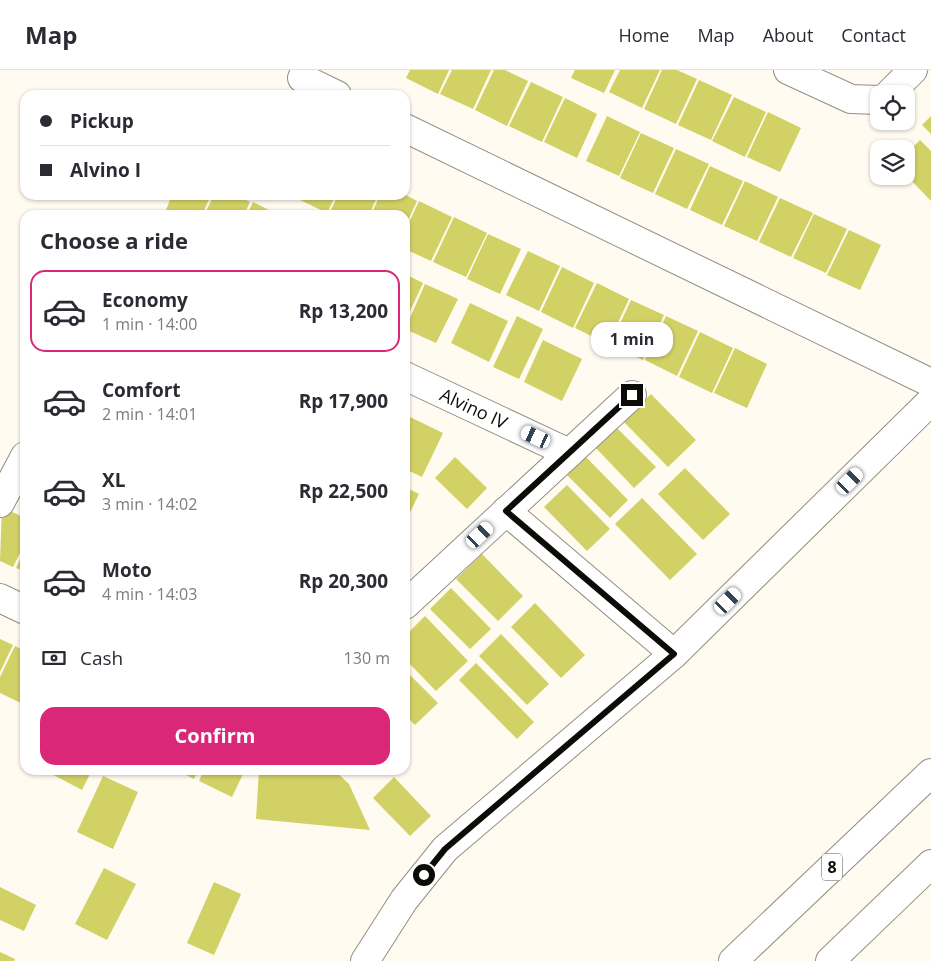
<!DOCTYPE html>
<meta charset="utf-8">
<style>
body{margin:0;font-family:"Open Sans",sans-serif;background:#f2f2f3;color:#2b2b33;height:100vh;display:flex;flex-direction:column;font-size:19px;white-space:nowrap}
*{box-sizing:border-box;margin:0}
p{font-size:16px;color:#7c7c81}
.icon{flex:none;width:28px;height:28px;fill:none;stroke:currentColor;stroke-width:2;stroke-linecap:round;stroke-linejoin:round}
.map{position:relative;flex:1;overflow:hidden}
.drawer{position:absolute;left:20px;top:140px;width:390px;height:565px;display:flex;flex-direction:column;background:#fff;border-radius:15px;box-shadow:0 1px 4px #0004}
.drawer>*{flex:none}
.banner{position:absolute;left:20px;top:20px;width:390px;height:110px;border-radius:15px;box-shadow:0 1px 4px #0004;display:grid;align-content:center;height:110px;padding:0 20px;background:#fff}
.buttons{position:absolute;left:870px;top:15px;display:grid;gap:10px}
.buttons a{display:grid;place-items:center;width:45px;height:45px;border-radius:10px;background:#fff;box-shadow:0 1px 4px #0004;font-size:25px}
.end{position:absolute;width:22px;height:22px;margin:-11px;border:6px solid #0d0b07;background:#fff;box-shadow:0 0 0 2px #fff}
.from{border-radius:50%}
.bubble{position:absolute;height:35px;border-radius:15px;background:#fff;box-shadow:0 1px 4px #0004;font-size:16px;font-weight:700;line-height:35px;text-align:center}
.car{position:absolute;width:15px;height:30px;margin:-15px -8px;border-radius:6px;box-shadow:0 0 4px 1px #0007;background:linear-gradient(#fff 24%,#345 0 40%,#fff 0 76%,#345 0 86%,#fff 0)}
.banner b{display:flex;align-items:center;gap:18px;height:48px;font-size:19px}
.banner b+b{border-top:1px solid #e1e1e2}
.banner i{width:12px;height:12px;background:#2b2b33}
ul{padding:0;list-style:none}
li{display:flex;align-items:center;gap:15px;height:82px;margin:0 10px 8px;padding:0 10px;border:2px solid transparent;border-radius:15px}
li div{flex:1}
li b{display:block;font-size:19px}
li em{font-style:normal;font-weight:700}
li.on{border-color:#db2777}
li>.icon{width:45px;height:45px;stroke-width:1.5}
h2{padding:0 20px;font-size:22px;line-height:60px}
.pay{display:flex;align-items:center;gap:12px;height:55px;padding:0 20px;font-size:19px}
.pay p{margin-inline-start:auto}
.primary-button{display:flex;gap:10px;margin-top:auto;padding:10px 20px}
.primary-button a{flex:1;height:58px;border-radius:15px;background:#db2777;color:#fff;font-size:20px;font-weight:700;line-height:58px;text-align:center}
header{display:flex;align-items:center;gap:30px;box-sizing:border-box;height:70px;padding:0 25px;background:#fff;border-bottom:1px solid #e1e1e2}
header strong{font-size:24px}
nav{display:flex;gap:28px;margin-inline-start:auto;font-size:18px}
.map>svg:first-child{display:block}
.building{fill:#d2d166}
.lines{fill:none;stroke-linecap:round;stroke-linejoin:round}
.minor-casing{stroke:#948f83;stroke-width:30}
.motorway-casing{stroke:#948f83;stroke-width:30}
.minor{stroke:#fff;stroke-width:28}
.motorway{stroke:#fff;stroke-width:28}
.route{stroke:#0d0b07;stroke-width:6}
.labels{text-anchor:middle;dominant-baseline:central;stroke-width:4;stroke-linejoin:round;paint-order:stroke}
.shield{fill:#fff;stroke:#565451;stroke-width:1}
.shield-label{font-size:16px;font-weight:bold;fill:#0d0b07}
.street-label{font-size:18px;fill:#0d0b07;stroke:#fff}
</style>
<header>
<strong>Map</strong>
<nav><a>Home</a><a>Map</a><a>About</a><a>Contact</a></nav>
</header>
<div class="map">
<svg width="931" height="891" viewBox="0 0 931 891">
<rect width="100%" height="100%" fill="#fffbf0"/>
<g class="building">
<path d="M410 0H449L438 24 406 8Z"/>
<path d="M452 0H491L473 39 440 24Z"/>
<path d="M494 0H505L528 11 507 56 475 40Z"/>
<path d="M575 0H615L604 23 571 8Z"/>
<path d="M620 0H660L642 38 609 22Z"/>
<path d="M662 0H677L697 9 676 54 644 39Z"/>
<path d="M699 10 732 25 711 70 678 55Z"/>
<path d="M531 12 563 27 542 72 509 56Z"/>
<path d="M734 27 766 42 745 87 712 71Z"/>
<path d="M565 28 597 44 577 88 544 72Z"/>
<path d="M768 42 801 58 780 102 747 87Z"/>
<path d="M607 46 640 62 619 106 586 91Z"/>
<path d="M931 46V64L922 55Z"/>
<path d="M641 63 674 78 653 123 620 108Z"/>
<path d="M920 70 931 81V131L906 105V84Z"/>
<path d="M676 79 709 94 687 139 655 124Z"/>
<path d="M710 96 743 111 722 155 690 140Z"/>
<path d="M745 111 778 127 757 171 724 156Z"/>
<path d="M172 125H211L202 145H164Z"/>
<path d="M214 125H236L250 132 244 145H204Z"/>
<path d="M296 125H336L327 143 294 127Z"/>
<path d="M338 125H378L369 145H331L329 144Z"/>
<path d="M380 125H406L417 131 405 157V145H371Z"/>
<path d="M780 128 813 143 791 187 759 172Z"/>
<path d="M419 131 452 147 431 191 405 179V161Z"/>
<path d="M253 132 279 145H247Z"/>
<path d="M814 144 847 159 826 203 793 188Z"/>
<path d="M454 147 487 163 466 207 433 192Z"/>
<path d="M849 160 881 175 860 220 827 205Z"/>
<path d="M488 164 521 179 500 224 467 209Z"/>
<path d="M528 181 560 196 539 241 506 225Z"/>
<path d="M562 197 594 213 573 258 541 242Z"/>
<path d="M405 204 423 213 405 252Z"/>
<path d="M597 213 629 229 608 274 575 258Z"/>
<path d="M425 214 458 229 436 273 405 259Z"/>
<path d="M631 230 664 245 643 290 610 275Z"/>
<path d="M470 233 508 251 489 292 451 273Z"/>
<path d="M517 246 543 259 519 309 493 297Z"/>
<path d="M666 246 698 261 677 306 645 290Z"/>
<path d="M700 262 733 278 712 323 679 307Z"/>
<path d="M543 270 582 289 562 331 524 312Z"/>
<path d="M735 278 767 294 747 338 714 323Z"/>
<path d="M651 324 696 370 668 397 623 351Z"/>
<path d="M410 347 443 363 422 407 405 399V359Z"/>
<path d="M614 355 656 397 634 418 593 375Z"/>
<path d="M455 387 487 418 467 439 435 408Z"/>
<path d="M586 387 628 430 610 448 567 405Z"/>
<path d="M685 398 730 444 703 470 658 424Z"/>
<path d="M567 415 610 459 587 481 544 437Z"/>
<path d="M405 417 419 424 405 453Z"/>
<path d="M642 428 697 484 670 510 615 454Z"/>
<path d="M2 437 25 448V473L13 497 0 491Z"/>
<path d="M25 478V502L16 498Z"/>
<path d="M482 484 523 526 498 551 456 509Z"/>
<path d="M451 518 491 559 470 579 430 539Z"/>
<path d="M535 533 585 585 561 608 511 557Z"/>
<path d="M425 546 468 591 436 621 405 589V566Z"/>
<path d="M501 564 549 614 527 635 479 586Z"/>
<path d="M0 569 13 575 0 602Z"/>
<path d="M15 576 25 581V635L0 623V607Z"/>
<path d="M476 593 534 652 517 669 459 610Z"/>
<path d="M405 600 438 633 415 655 405 645Z"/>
<path d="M44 700H92L82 720Z"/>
<path d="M176 700H198L194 709Z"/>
<path d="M204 700H245L232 727 199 711Z"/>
<path d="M259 700H334L349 714 370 760 256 749Z"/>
<path d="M103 706 138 722 113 779 77 762Z"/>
<path d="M394 707 431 746 410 766 373 728Z"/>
<path d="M104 798 136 814 107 870 75 854Z"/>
<path d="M214 812 241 824 214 885 187 873Z"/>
<path d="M0 817 36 835 24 861 0 850Z"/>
<path d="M0 882 15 889 14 891H0Z"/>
</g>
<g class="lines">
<defs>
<g id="minor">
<path d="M788 0 851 29 879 30"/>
<path d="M302 8 337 25"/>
<path d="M889 24 913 0"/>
<path d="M405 58 931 313"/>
<path d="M405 306 569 383"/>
<path d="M0 433 25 386"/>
<path d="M506 441 674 584"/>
<path d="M0 528 25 540"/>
<path d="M405 535 632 325"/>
<path d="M365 891 404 830 445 779 674 584 931 331"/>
</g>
<g id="motorway">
<path d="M733 891 931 703"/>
<path d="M830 891 931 794"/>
</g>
</defs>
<use href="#minor" class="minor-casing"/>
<use href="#motorway" class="motorway-casing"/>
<use href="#minor" class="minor"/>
<use href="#motorway" class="motorway"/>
</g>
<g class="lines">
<path class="route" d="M424 805 445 779 674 584 506 441 632 325"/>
</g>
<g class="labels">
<rect class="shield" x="822" y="783.5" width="20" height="27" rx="4"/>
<g class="shield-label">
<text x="832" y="797">8</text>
</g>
<g class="street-label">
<text transform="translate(474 338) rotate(25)">Alvino IV</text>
</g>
</g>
</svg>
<div class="buttons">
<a><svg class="icon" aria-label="locate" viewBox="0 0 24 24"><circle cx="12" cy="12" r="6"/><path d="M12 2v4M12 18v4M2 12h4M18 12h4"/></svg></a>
<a><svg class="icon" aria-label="layers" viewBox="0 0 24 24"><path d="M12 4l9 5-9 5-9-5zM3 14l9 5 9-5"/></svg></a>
</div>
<i class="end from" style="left:424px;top:805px"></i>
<i class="end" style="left:632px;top:325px"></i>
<div class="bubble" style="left:591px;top:252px;width:82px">1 min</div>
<i class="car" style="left:536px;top:367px;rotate:295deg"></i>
<i class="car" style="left:850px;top:411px;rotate:45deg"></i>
<i class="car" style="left:480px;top:465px;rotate:47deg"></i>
<i class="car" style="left:728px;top:531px;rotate:45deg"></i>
<div class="banner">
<b><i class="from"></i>Pickup</b>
<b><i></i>Alvino I</b>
</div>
<section class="drawer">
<h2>Choose a ride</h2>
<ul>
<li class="on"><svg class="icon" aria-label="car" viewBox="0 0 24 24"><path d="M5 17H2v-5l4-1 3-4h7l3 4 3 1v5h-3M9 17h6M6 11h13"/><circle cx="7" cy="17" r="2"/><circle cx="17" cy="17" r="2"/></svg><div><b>Economy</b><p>1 min · 14:00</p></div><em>Rp 13,200</em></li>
<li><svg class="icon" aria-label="car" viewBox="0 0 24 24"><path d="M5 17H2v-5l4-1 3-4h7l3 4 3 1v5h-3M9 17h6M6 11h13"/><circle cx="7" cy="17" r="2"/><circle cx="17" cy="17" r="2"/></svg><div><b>Comfort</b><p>2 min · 14:01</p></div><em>Rp 17,900</em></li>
<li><svg class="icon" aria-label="car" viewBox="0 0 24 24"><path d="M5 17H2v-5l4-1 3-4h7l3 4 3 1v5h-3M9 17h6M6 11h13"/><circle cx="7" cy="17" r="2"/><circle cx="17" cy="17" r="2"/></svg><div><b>XL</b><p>3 min · 14:02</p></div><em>Rp 22,500</em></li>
<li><svg class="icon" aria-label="car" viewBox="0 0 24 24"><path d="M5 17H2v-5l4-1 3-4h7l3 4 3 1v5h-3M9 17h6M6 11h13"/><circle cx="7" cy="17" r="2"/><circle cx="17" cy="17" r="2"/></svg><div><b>Moto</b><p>4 min · 14:03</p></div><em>Rp 20,300</em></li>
</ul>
<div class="pay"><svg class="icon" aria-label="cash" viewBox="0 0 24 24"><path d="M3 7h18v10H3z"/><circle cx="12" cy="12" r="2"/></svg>Cash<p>130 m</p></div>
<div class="primary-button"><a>Confirm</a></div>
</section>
</div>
